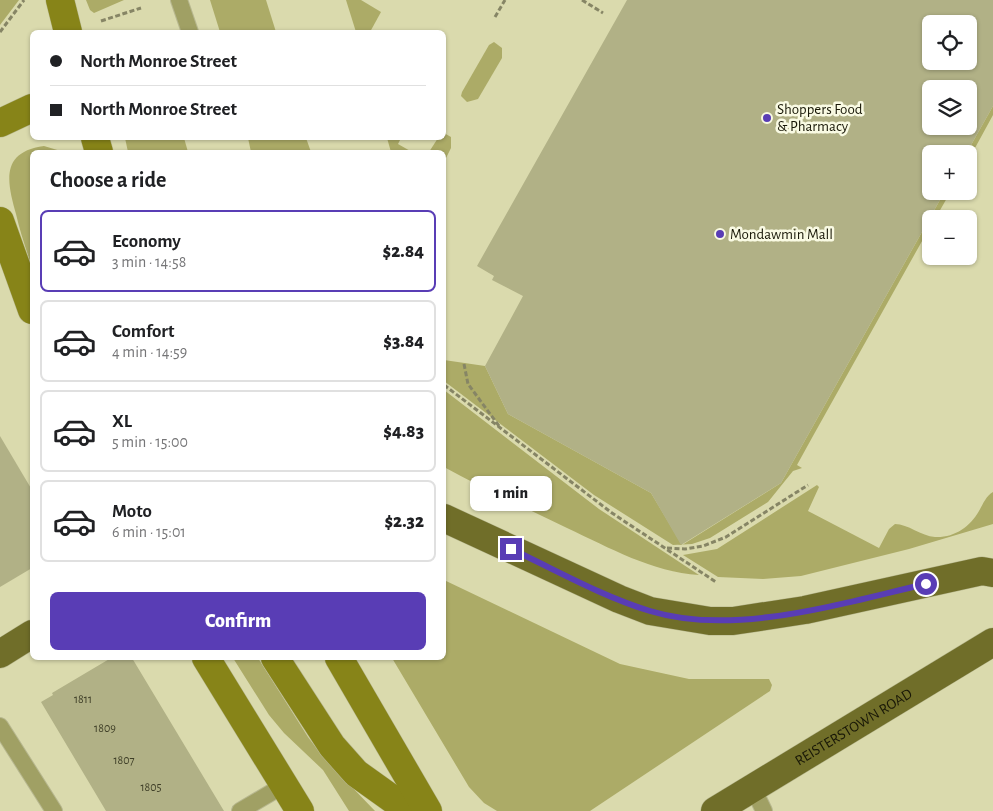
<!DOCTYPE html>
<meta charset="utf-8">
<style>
body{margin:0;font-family:"Alegreya Sans",sans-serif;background:#f2f2f2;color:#202124;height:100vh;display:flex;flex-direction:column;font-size:19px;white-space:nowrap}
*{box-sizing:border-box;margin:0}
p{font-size:16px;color:#757577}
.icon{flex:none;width:28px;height:28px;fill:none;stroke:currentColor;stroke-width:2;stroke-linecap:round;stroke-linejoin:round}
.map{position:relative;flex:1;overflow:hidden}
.panel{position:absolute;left:30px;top:150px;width:416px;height:510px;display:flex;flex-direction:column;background:#fff;border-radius:8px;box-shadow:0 1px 4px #0004}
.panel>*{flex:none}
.banner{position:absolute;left:30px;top:30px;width:416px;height:110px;border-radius:8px;box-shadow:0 1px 4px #0004;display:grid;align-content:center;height:110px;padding:0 20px;background:#fff}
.fabs{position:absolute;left:922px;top:15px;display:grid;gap:10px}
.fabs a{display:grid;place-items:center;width:55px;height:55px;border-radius:8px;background:#fff;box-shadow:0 1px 4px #0004;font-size:25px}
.end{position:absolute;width:22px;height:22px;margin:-11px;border:6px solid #593db5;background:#fff;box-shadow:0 0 0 2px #fff}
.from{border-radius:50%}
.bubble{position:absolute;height:35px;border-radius:8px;background:#fff;box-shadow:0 1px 4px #0004;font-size:16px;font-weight:800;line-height:35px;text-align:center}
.banner b{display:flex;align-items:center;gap:18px;height:48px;font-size:19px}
.banner b+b{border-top:1px solid #e0e0e0}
.banner i{width:12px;height:12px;background:#202124}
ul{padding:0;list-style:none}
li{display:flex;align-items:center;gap:15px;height:82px;margin:0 10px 8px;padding:0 10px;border:2px solid #e0e0e0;border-radius:8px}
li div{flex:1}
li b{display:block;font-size:19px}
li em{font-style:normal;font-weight:800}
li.active{border-color:#593db5}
li>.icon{width:45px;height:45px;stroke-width:1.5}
h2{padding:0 20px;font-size:22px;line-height:60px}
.button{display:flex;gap:10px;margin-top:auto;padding:10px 20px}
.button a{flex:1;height:58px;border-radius:8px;background:#593db5;color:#fff;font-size:20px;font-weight:800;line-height:58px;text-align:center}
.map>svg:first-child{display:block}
.green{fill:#acab67}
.building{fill:#b1b186;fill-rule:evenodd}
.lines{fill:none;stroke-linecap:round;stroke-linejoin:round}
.lane-casing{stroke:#b7b78f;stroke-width:18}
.secondary-casing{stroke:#b7b78f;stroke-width:29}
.primary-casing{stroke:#b7b78f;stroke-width:29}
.path{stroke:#868565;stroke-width:3;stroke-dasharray:5 2.5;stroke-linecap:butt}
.lane{stroke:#a0a064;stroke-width:16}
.secondary{stroke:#878418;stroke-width:28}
.primary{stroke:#706e29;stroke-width:28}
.route{stroke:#593db5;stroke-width:6}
.poi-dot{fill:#593db5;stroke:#f9fae3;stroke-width:2}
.labels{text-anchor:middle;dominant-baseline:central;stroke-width:5;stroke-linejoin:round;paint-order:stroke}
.number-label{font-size:12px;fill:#3e3e27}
.poi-label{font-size:15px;fill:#181707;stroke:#f9fae3;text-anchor:start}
.street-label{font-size:15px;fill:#181707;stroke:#f9fae3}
</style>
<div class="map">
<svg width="993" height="811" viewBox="0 0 993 811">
<rect width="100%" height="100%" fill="#dadaad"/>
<g class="green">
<path d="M0 0H19L0 25Z"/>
<path d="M86 0H124L94 13 90 10Z"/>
<path d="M210 0H266L276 32H220Z"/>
<path d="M346 0H361L381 12 370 32H356Z"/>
<path d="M494 42 502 48V58L478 99 467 102 461 96 462 92 489 45Z"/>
<path d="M993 106V115L969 159V154H966Z"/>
<path d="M444 133 451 137V148L444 162V152H429L438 138H444Z"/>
<path d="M125 138H184L188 152H128Z"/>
<path d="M248 138H306L311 152H251Z"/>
<path d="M387 138H401L398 144 412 152H391Z"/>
<path d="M44 146 64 152H32V267C26 249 20 232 16 214 7 182 0 152 44 146Z"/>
<path d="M945 191H951L935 219H931V225L813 436 797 465 802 468 793 471 768 502 710 538 692 544 673 545 594 495 444 381V360L485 366 508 414 651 493 682 545 781 483Z"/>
<path d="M444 390 599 509 699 575C652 572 610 548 567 528 526 508 484 489 444 467Z"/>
<path d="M817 485 819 487 808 511 879 548 889 529 895 524C908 524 921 536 935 537 954 538 970 527 979 511 983 504 986 496 993 492V524L909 549 801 576 763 579 718 577 683 555 717 549Z"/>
<path d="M444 580 620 664 689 679H769L772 685 770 691 590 811H497L484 803 469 787 392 658H444Z"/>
<path d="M233 658H258L308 737 323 757 375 811H349L323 770 284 733 269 715Z"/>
</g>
<g class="building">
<path d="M627 0H993V106L966 154H931V191H945L781 483 681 545 651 493 508 414 485 366 523 296 492 280 494 276 477 266ZM931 24H969V61H931ZM931 89H969V126H931Z"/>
<path d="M0 436 32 490V568L0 587Z"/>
<path d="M111 658H132L224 811H106L41 702 53 695 52 693Z"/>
</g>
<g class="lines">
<defs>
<g id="lane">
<path d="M179 0 190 32"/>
<path d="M0 726 54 811"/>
<path d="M753 788 764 811"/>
<path d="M240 811 284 785"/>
</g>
<g id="secondary">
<path d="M60 0 68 32"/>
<path d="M0 123 32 108"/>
<path d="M95 138 99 152"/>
<path d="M0 221 32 310"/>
<path d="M206 658 300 811"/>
<path d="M275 658 332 746 356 773 409 811"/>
<path d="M339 658 428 811"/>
</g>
<g id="primary">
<path d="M444 518 619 599 650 611 710 621H733L805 610 982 571 993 573"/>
<path d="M0 654 32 634"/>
<path id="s1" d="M715 811 993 642"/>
</g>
</defs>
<use href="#lane" class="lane-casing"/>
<use href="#secondary" class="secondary-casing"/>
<use href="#primary" class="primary-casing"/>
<g class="path">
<path d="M582 0 603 13"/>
<path d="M495 17 505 0"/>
<path d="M101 21 141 8"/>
<path d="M0 32 24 0"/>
<path d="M464 364 468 384 499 426"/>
<path d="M444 385 612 513 716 582"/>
<path d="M667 548 685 549 703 546 726 537 808 485"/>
</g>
<use href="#lane" class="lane"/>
<use href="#secondary" class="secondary"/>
<use href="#primary" class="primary"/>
</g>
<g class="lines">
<path class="route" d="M511 549C556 570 601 596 650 611 735 637 842 603 926 584"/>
</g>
<g class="poi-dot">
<circle cx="767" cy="118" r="5"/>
<circle cx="720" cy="234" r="5"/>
</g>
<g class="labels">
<g class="number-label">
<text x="83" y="699">1811</text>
<text x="105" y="728">1809</text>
<text x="124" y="760">1807</text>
<text x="151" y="787">1805</text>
</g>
<g class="poi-label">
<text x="777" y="109">Shoppers Food<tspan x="777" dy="17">&amp; Pharmacy</tspan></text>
<text x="730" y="234">Mondawmin Mall</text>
</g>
<g class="street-label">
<text stroke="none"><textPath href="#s1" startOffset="162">REISTERSTOWN ROAD</textPath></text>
</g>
</g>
</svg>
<div class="fabs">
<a><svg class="icon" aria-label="locate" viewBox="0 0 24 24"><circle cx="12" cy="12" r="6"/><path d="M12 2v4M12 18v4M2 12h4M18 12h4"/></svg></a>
<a><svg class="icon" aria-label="layers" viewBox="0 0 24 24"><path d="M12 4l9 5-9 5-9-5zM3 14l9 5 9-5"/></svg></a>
<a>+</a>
<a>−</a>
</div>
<i class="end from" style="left:926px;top:584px"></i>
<i class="end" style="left:511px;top:549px"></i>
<div class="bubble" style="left:470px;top:476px;width:82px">1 min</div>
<div class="banner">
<b><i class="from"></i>North Monroe Street</b>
<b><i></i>North Monroe Street</b>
</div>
<section class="panel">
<h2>Choose a ride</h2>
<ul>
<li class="active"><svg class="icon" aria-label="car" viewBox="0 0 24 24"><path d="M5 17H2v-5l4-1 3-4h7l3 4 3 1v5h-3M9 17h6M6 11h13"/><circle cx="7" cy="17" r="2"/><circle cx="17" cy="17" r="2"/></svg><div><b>Economy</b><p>3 min · 14:58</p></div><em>$2.84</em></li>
<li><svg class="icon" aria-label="car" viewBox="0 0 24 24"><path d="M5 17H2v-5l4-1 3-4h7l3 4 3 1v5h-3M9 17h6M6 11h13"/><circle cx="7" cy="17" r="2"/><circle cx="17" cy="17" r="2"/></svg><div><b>Comfort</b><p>4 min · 14:59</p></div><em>$3.84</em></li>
<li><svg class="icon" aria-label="car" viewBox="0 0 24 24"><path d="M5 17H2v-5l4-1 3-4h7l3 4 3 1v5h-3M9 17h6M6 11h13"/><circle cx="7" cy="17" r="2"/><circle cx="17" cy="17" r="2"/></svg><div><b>XL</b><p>5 min · 15:00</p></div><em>$4.83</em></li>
<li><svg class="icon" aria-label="car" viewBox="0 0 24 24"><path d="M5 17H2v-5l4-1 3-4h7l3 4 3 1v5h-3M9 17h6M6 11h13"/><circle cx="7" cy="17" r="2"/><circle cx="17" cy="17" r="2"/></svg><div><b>Moto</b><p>6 min · 15:01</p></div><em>$2.32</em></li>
</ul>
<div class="button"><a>Confirm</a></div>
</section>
</div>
